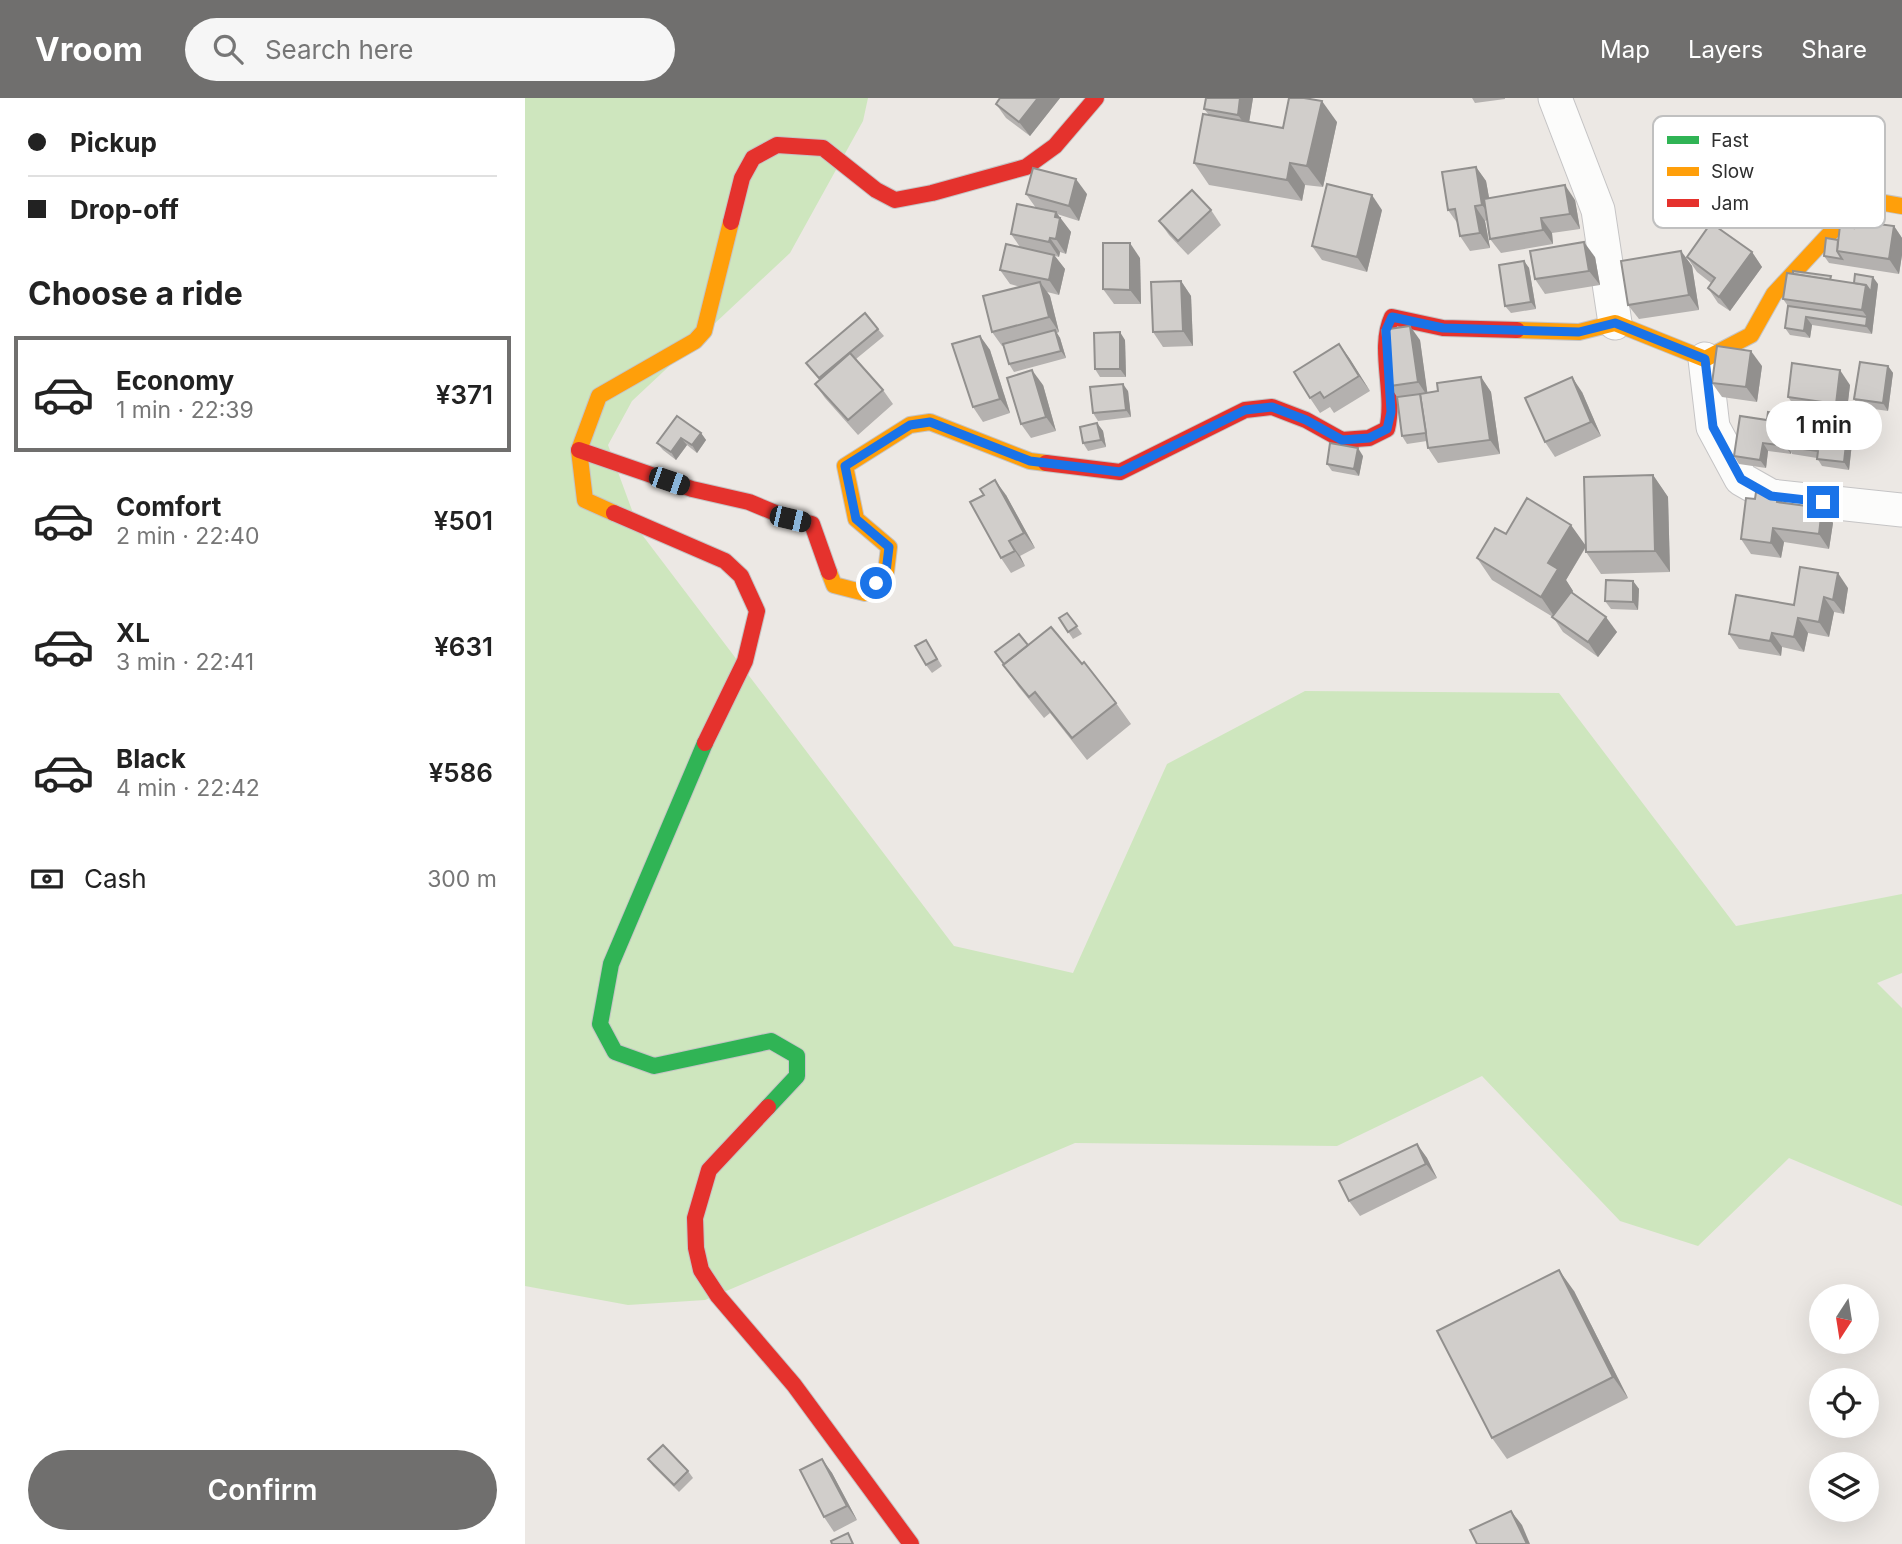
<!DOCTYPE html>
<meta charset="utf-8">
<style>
body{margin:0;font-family:Inter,sans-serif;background:#f6f6f6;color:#222;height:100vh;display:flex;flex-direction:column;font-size:26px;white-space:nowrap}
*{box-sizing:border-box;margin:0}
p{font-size:23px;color:#767676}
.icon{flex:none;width:38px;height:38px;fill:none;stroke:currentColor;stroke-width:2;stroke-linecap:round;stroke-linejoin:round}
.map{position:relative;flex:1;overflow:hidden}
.panel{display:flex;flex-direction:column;background:#fff;width:525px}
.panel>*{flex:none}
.top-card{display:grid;align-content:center;height:154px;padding:0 28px;background:#fff}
.needle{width:46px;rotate:192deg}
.tools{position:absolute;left:1284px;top:1186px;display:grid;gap:14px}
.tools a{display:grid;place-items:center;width:70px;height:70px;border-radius:50%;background:#fff;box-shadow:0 7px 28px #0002;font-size:35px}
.end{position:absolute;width:32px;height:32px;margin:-16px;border:9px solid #1a73e8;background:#fff;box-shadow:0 0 0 4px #fff}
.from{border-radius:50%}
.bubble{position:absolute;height:49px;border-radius:24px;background:#fff;box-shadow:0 7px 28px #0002;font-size:23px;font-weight:600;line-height:49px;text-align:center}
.car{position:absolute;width:21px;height:42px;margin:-21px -10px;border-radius:9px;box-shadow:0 0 5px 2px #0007;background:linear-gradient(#222 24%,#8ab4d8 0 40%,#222 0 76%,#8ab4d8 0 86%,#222 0)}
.top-card b{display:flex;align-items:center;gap:24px;height:66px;font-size:26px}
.top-card b+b{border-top:2px solid #e0e0e0}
.top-card i{width:18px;height:18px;background:#222}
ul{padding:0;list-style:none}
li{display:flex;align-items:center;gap:21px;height:116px;margin:0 14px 10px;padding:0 14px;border:4px solid transparent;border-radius:0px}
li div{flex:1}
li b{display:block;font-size:26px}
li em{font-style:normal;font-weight:600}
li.current{border-color:#706f6e}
li>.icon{width:63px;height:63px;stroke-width:1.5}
h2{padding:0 28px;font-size:32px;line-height:84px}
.pay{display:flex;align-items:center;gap:18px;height:77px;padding:0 28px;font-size:26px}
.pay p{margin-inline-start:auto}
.action{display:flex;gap:14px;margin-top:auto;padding:14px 28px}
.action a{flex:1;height:80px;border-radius:42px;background:#706f6e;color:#fff;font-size:28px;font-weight:600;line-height:80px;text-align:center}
header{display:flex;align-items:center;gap:42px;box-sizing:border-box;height:98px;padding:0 35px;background:#706f6e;color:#fff}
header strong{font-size:33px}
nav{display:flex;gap:38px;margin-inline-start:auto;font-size:24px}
.search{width:490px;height:63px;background:#f6f6f6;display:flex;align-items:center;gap:18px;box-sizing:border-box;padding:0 24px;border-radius:38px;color:#767676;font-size:26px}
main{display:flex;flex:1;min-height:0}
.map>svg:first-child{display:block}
.green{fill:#cee6be}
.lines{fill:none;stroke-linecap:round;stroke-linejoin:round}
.street-casing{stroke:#c5c4c5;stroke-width:35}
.fast-casing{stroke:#c5c4c5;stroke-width:18}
.slow-casing{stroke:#c5c4c5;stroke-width:18}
.jam-casing{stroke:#c5c4c5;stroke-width:18}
.street{stroke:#fcfcfb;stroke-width:33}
.fast{stroke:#30b455;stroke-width:16}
.slow{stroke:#ff9f0a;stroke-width:16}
.jam{stroke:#e5322d;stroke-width:16}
.wall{fill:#b4b1af}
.shaded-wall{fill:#92908e}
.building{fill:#d1cecb;stroke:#92908e;stroke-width:2}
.route{stroke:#1a73e8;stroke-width:9}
.key{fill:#fff;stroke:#c0c0c0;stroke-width:2}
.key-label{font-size:19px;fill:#2e2e2e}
</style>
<header>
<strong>Vroom</strong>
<div class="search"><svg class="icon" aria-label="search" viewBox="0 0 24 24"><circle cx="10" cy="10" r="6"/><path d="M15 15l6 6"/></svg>Search here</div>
<nav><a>Map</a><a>Layers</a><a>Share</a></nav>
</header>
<main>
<section class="panel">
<div class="top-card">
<b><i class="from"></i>Pickup</b>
<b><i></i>Drop-off</b>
</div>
<h2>Choose a ride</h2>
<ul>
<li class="current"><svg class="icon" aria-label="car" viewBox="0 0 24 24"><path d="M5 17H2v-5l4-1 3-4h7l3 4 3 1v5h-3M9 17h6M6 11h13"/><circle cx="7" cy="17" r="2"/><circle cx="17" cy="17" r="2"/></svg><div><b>Economy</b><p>1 min · 22:39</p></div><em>¥371</em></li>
<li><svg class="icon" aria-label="car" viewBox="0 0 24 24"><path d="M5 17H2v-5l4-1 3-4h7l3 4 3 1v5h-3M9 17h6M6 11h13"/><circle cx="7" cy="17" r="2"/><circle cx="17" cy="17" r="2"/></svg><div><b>Comfort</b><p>2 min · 22:40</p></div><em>¥501</em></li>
<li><svg class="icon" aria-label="car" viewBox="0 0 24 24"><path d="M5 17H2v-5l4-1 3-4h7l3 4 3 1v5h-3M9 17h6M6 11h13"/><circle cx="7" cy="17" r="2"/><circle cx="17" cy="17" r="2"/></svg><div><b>XL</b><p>3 min · 22:41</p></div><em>¥631</em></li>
<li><svg class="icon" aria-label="car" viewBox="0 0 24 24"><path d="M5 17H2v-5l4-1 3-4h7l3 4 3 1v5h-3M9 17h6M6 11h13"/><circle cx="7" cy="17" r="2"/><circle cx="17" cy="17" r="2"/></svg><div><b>Black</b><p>4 min · 22:42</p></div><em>¥586</em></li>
</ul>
<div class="pay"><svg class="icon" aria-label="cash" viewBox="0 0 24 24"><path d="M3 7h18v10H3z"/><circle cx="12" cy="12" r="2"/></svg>Cash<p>300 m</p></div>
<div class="action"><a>Confirm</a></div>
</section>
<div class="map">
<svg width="1377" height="1446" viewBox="0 0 1377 1446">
<rect width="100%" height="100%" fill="#ece8e4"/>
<path class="green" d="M0 0H343L338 23 265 155 107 303 83 347 115 434 429 848 548 875 642 666 780 593 1034 595 1211 828 1377 796V875L1352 885 1377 910V1108L1264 1060 1173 1148 1095 1123 957 978 812 1048 550 1045 180 1202 103 1207 0 1188Z"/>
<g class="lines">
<defs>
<g id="street">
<path d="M1030 0 1073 112 1090 225"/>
<path d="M1180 261 1188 329 1216 381 1246 398 1377 412"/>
</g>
<path id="fast" d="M180 645 86 866 75 926 90 954 129 968 246 943 272 958V978L243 1009"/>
<g id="slow">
<path d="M992 232 1054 234 1090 225 1180 261 1226 237 1249 196 1337 101 1377 108"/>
<path d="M89 415 60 402 54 352 74 298 170 243 179 233 206 124"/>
<path d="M304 474 309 487 340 495 361 474 364 449 331 421 320 368 385 327 405 324 505 363 521 365"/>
</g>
<g id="jam">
<path d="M206 124 217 80 228 60 252 47 298 50 351 92 370 102 407 95 501 69 530 48 571 0"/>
<path d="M54 352 167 391 224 404 265 421 287 426 304 474"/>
<path d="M521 365 595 374 720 312 747 309 781 322 817 342 844 340 862 331C871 295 852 251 867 219L918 230 992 232"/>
<path d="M89 415 200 463 216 478 232 513 220 563 180 645"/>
<path d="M243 1009 184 1072 170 1120 171 1150 176 1172 193 1198 269 1287 386 1446"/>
</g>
</defs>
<use href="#street" class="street-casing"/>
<use href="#fast" class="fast-casing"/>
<use href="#slow" class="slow-casing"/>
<use href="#jam" class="jam-casing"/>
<use href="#street" class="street"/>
<use href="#fast" class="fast"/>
<use href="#slow" class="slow"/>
<use href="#jam" class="jam"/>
</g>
<g class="wall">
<path d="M475 0H535L505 38 481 20 471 6Z"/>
<path d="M681 0H728L724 24 758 30 812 24 798 89 780 87 777 103 684 87 669 65 684 17 679 11Z"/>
<path d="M947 0H980V1L950 5Z"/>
<path d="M951 69 961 83 964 100 1050 102 1055 131 1027 135 1028 146 976 155 965 141 962 122 960 123 965 150 945 153 935 138 933 126 923 112Z"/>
<path d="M501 96H562L554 123 532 116 546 134 541 156 535 154 534 159 530 158 540 171 534 197 522 194 525 198 534 234 532 235 535 240 541 260 489 274 484 266 479 248H477L467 234 496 189 485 186 475 172 495 149 486 136 511 110Z"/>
<path d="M686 112 696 127 663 157 644 137 634 123Z"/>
<path d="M857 112 842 174 797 162 787 148Z"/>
<path d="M1369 128 1377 140V157L1374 176 1304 165 1299 158 1313 142 1329 130Z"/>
<path d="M1156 153 1167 168 1174 212 1114 221 1103 207Z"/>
<path d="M1227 154 1237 169 1205 213 1193 205 1183 190 1186 185 1172 174 1162 159Z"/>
<path d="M1070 159 1075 187 1020 196 1010 181Z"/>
<path d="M615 160 616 206H589L578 191Z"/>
<path d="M999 163 1004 170 1011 211 986 215 980 208Z"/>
<path d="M1308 182 1329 185 1353 186 1347 236 1287 227 1285 240 1265 237 1260 230 1263 208 1258 201Z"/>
<path d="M656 183 666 198 668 248 638 249 628 234Z"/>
<path d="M353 231 359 238 331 261 358 292 368 306 333 337 300 300 290 286 295 282 281 265Z"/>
<path d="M455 238 465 252 485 315 458 324 448 309Z"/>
<path d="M600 242 601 279H575L570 271Z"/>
<path d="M895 242 902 295 913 293 956 279 966 294 975 356 913 365 903 350 902 343 882 346 877 338 872 299 865 288Z"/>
<path d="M814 246 845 293 809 315 805 309 795 315 785 300Z"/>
<path d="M1237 268 1232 304 1197 299 1187 285Z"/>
<path d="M1363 268 1368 275 1363 313 1335 309 1329 301Z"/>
<path d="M518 287 531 333 506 340 496 326Z"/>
<path d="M1325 287 1321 320 1273 313 1263 299Z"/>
<path d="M603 293 606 319 573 323 568 315Z"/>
<path d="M1057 294 1076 338 1030 359 1020 344Z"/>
<path d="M1265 317 1270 325 1269 330 1296 333 1322 335V337L1327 345 1324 372 1297 368 1292 360 1267 356 1266 354V356L1243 353 1241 370 1214 366 1209 358 1242 322Z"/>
<path d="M572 325 578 333 581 349 563 353 558 345Z"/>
<path d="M176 335 181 342 172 355 162 347 151 362 138 352 132 345Z"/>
<path d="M838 358 834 378 807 373 802 366Z"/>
<path d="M1128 377 1143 399 1145 474 1076 476 1061 454V449L1041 482 1048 493 1047 495 1092 534 1073 559 1038 534 1028 519 967 482 952 460 981 436 1061 448Z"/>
<path d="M481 397 510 450 495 458 500 468 486 475 476 460Z"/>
<path d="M1258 405 1297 410 1308 425 1304 451 1259 444 1256 460 1226 456 1216 441Z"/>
<path d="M1108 483 1114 491 1113 512 1086 511 1080 503Z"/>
<path d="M1323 490 1319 516 1309 514 1304 539 1283 535 1279 554 1257 549 1256 558 1214 551 1204 536 1269 507Z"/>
<path d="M542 515 557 536 548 541 534 520Z"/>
<path d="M503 547 557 566 591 605 606 626 562 662 525 615 519 620 493 588 478 567Z"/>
<path d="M406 550 417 568 407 575 401 567Z"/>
<path d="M892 1046 902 1060 912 1080 835 1118 824 1103Z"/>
<path d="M1049 1193 1103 1300 982 1361 967 1340Z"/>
<path d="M123 1361 163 1373 168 1380 154 1394 128 1368Z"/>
<path d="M297 1361 307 1375 332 1422 309 1434 299 1419Z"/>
</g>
<g class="shaded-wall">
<path d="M513 0H535L505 38 494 24Z"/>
<path d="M715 0H728L723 31 713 17Z"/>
<path d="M797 3 812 24 798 89 782 68Z"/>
<path d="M765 65 780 87 777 103 762 82Z"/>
<path d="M951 69 961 83 968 121 957 107Z"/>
<path d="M551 81 562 96 554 123 544 108Z"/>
<path d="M1040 87 1050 102 1055 131 1045 116Z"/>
<path d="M847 97 857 112 842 174 832 159Z"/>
<path d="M950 108 960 123 965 150 955 135Z"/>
<path d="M531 114 546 134 541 156 531 141Z"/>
<path d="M1016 120 1027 135 1028 146 1018 132Z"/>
<path d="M1369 128 1377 140V157L1374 176 1364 161Z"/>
<path d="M525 140 535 154 534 159 524 144Z"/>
<path d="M1059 144 1070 159 1075 187 1064 173Z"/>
<path d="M605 145 615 160 616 206 605 192Z"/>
<path d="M1156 153 1167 168 1174 212 1164 197Z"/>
<path d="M1227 154 1237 169 1205 213 1194 199Z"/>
<path d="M529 157 540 171 534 197 524 182Z"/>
<path d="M999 163 1004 170 1011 211 1006 204Z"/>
<path d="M1348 179 1353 186 1347 236 1341 228 1342 219 1337 212 1341 187Z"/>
<path d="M656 183 666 198 668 248 658 233Z"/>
<path d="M515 184 525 198 534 234 524 219Z"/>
<path d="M1281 219 1287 227 1285 240 1279 233Z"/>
<path d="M885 228 895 242 903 299 893 284Z"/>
<path d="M530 232 535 240 541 260 536 253Z"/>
<path d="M595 234 600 242 601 279 595 271Z"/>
<path d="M455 238 465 252 485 315 475 301Z"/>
<path d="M814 246 825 261 845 293 834 278Z"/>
<path d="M1226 253 1237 268 1232 304 1221 289Z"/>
<path d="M1363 268 1368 275 1363 313 1358 305Z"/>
<path d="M507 272 518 287 531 333 521 319Z"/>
<path d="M1315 272 1325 287 1321 320 1311 306Z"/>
<path d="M956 279 966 294 975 356 965 342Z"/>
<path d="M1047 279 1057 294 1076 338 1066 324Z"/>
<path d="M598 286 603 293 606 319 601 312Z"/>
<path d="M1265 317 1270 325 1266 349H1262L1266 354V356L1260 348Z"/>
<path d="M572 325 578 333 581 349 576 342Z"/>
<path d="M1317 327 1322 335 1321 344 1316 337Z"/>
<path d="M176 335 181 342 172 355 167 347Z"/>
<path d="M1322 337 1327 345 1324 372 1319 364Z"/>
<path d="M156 340 162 347 151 362 146 354Z"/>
<path d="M1238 345 1243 353 1241 370 1235 362Z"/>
<path d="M833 350 838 358 834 378 829 371Z"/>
<path d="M1128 377 1143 399 1145 474 1130 453Z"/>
<path d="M470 382 481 397 510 450 499 435Z"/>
<path d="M1253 397 1263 412 1252 404Z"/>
<path d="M1297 410 1308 425 1304 451 1294 436Z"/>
<path d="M1046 427 1061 448 1041 482 1048 493 1031 521 1016 499 1023 465Z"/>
<path d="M1248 430 1259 444 1256 460 1246 445Z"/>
<path d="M484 443 495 458 500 468 490 453Z"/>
<path d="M1313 475 1323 490 1319 516 1308 502Z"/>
<path d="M1108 483 1114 491 1113 512 1108 504Z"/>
<path d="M1299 499 1309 514 1304 539 1294 524Z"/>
<path d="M1081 519 1092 534 1073 559 1063 544Z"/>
<path d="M1273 520 1283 535 1279 554 1269 539Z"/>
<path d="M1247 535 1257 549 1256 558 1245 543Z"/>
<path d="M892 1046 902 1060 912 1080 901 1066Z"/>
<path d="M1034 1172 1049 1193 1103 1300 1088 1279Z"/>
<path d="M297 1361 307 1375 332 1422 322 1408Z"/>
<path d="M986 1413 997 1427 1005 1446H1002Z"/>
</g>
<g class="building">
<path d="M475 0H513L494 24 471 6Z"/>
<path d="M681 0H715L713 17 679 11Z"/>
<path d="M764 0H779L797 3 782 68 765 65 762 82 669 65 678 16 758 30Z"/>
<path d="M951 69 957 107 950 108 955 135 935 138 930 111 923 112 917 74Z"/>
<path d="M508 70 551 81 544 108 501 96Z"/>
<path d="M802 86 847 97 832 159 787 148Z"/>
<path d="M1040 87 1045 116 1016 120 1018 132 965 141 959 101Z"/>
<path d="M667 92 686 112 653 143 634 123Z"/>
<path d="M492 106 531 114 530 119 535 120 531 141 525 140 524 144 486 136Z"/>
<path d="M1330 123 1369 128 1364 161 1312 153 1315 128 1329 130Z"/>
<path d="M1186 125 1227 154 1194 199 1183 190 1190 180 1162 159Z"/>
<path d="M1301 140 1313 142 1312 153 1317 161 1299 158Z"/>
<path d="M1059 144 1064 173 1010 181 1005 153Z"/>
<path d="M578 145H605V192L578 191Z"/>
<path d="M481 146 529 157 524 182 475 172Z"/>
<path d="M1156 153 1164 197 1103 207 1096 163Z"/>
<path d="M999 163 1006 204 980 208 974 167Z"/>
<path d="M1268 173 1306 178 1305 182 1268 176Z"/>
<path d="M1262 175 1341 187 1337 212 1258 201Z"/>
<path d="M1330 176 1348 179 1346 194 1341 187 1329 185Z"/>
<path d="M656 183 658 233 628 234 626 184Z"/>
<path d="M515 184 524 219 467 234 458 198Z"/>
<path d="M1263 208 1342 219 1341 228 1281 219 1279 233 1260 230Z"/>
<path d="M340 215 353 231 294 280 281 265Z"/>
<path d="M885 228 893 284 865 288 857 232Z"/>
<path d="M530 232 536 253 484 266 478 246Z"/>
<path d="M595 234V271H570L569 235Z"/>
<path d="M455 238 475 301 448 309 427 246Z"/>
<path d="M814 246 834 278 799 300 795 294 785 300 769 274Z"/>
<path d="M1192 248 1226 253 1221 289 1187 285Z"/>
<path d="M325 255 358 292 323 322 290 286Z"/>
<path d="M1335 264 1363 268 1358 305 1329 301Z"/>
<path d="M1267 265 1315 272 1311 306 1263 299Z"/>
<path d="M507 272 521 319 496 326 482 280Z"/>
<path d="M956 279 965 342 903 350 895 296 913 293 912 285Z"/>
<path d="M1047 279 1066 324 1020 344 1000 300Z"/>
<path d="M598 286 601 312 568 315 565 289Z"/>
<path d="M895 296 901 335 877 338 872 299Z"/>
<path d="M1243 314 1265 317 1260 348 1238 345 1235 362 1209 358 1215 318 1242 322Z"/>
<path d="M152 318 176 335 167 347 156 340 146 354 132 345Z"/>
<path d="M572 325 576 342 558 345 555 329Z"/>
<path d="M1297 325 1317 327 1316 337H1322L1319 364 1292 361 1293 353 1262 349 1265 330 1296 333Z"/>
<path d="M805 345 833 350 829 371 802 366Z"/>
<path d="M1128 377 1130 453 1061 454 1059 379Z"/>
<path d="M470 382 499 435 484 443 490 453 476 460 445 404 459 397 455 391Z"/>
<path d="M1231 394 1253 397 1252 404 1297 410 1294 436 1248 430 1246 445 1216 441 1221 400 1230 401Z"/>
<path d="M1002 400 1046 427 1023 465 1033 471 1016 499 952 460 970 430 981 436Z"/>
<path d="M1275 469 1313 475 1308 502 1299 499 1294 524 1273 520 1269 539 1247 535 1245 543 1204 536 1211 497 1269 507Z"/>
<path d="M1081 482 1108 483V504L1080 503Z"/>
<path d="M1046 494 1081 519 1063 544 1027 519Z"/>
<path d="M542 515 552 528 543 534 534 520Z"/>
<path d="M526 529 557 566 559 564 591 605 547 640 510 594 504 599 478 567Z"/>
<path d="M494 536 503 547 479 566 470 554Z"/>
<path d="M401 542 412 561 401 567 390 548Z"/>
<path d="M892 1046 901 1066 824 1103 814 1083Z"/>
<path d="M1034 1172 1088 1279 967 1340 912 1233Z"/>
<path d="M138 1347 163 1373 149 1387 123 1361Z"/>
<path d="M297 1361 322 1408 299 1419 275 1372Z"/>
<path d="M986 1413 1002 1446H952L945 1432Z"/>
<path d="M323 1435 328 1446H307L306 1443Z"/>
</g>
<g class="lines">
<path class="route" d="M351 485 361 474 364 449 331 421 320 368 385 327 405 324 505 363 595 374 720 312 747 309 781 322 817 342 844 340 862 331 866 314 861 232 867 219 918 230 1054 234 1090 225 1180 261 1188 329 1216 381 1246 398 1298 404"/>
</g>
<rect x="1128" y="18" width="232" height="112" rx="10" class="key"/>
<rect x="1142" y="38" width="32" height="8" fill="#30b455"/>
<rect x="1142" y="69" width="32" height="9" fill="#ff9f0a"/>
<rect x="1142" y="101" width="32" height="8" fill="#e5322d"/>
<g class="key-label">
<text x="1186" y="49">Fast</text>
<text x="1186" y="80">Slow</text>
<text x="1186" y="112">Jam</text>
</g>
</svg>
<div class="tools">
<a><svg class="needle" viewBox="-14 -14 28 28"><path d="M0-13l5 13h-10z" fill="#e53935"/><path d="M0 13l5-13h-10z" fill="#767676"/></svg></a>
<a><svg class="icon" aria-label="locate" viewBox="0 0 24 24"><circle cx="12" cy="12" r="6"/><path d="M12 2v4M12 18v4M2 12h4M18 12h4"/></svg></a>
<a><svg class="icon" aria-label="layers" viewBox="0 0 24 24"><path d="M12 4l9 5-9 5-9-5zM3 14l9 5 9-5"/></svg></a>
</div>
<i class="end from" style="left:351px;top:485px"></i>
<i class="end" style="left:1298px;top:404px"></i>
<div class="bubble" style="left:1241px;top:303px;width:116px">1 min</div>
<i class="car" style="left:144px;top:383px;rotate:109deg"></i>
<i class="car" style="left:265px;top:421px;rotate:103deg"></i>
</div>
</main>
